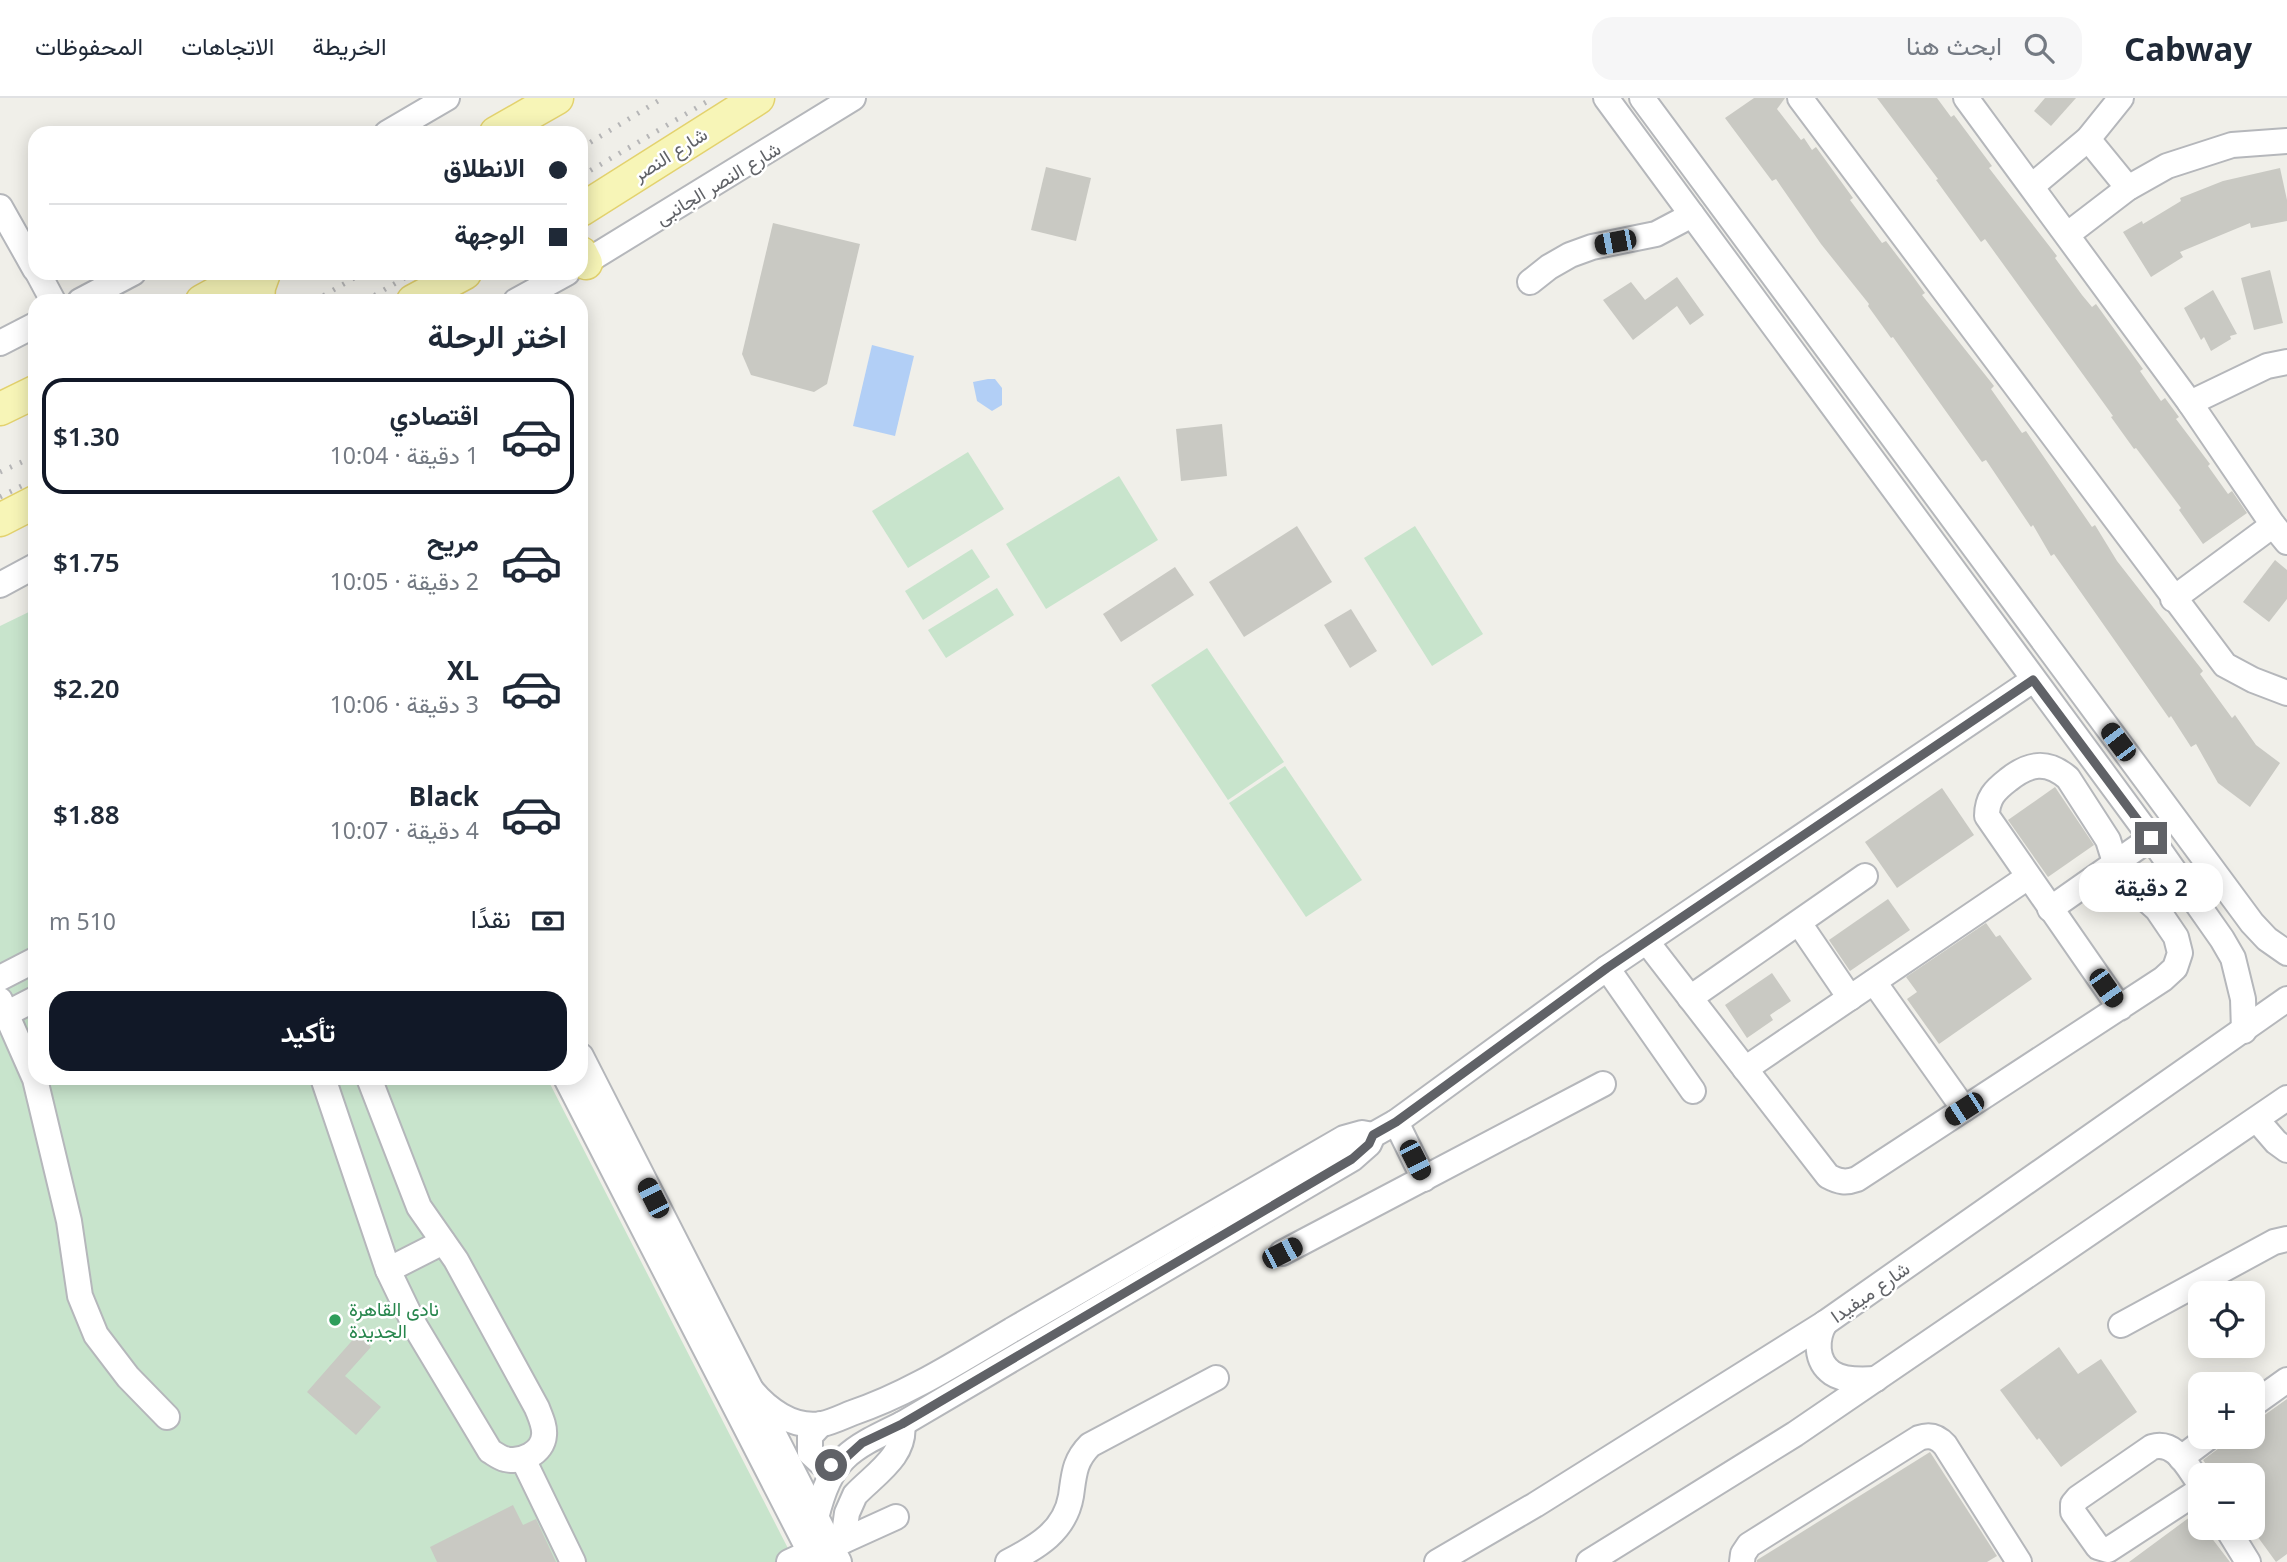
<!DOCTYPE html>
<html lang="ar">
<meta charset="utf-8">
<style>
body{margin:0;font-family:"Noto Sans",Vazirmatn,sans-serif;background:#f6f6f7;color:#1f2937;direction:rtl;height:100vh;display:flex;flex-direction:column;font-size:26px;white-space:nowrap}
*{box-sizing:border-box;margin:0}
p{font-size:23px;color:#747a83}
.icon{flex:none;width:38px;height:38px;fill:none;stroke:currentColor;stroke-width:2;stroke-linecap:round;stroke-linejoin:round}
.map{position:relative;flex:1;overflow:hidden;direction:ltr}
.details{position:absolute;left:28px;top:196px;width:560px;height:791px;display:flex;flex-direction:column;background:#fff;border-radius:21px;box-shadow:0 4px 18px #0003;direction:rtl}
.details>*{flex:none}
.hud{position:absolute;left:28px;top:28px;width:560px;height:154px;border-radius:21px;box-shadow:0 4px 18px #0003;direction:rtl;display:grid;align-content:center;height:154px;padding:0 21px;background:#fff}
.fabs{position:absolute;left:2188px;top:1183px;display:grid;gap:14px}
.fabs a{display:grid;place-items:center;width:77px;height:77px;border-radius:14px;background:#fff;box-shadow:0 4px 18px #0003;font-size:35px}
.end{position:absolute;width:32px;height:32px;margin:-16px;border:9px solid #606267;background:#fff;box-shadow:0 0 0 4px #fff}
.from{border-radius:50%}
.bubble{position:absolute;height:49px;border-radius:21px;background:#fff;box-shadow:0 4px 18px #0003;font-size:23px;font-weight:600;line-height:49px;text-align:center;direction:rtl}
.car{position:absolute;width:21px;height:42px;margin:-21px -10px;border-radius:9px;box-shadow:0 0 5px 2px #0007;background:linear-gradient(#222 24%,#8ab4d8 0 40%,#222 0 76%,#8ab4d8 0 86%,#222 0)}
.hud b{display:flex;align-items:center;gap:24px;height:66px;font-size:26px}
.hud b+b{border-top:2px solid #e0e1e3}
.hud i{width:18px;height:18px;background:#1f2937}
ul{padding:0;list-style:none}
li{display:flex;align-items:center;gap:21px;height:116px;margin:0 14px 10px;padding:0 7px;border:4px solid transparent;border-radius:21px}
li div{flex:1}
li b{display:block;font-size:26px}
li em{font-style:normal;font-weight:600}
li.on{border-color:#111827}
li>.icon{width:63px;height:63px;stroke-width:1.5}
h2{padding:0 21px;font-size:32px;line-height:84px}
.pay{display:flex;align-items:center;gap:18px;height:77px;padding:0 21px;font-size:26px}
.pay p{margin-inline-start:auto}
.cta{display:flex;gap:14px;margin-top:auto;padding:14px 21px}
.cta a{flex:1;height:80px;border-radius:21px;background:#111827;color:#fff;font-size:28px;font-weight:600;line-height:80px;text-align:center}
header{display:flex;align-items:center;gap:42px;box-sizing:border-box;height:98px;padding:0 35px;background:#fff;border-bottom:2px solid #e0e1e3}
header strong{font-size:33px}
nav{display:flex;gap:38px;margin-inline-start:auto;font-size:24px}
.search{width:490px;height:63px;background:#f6f6f7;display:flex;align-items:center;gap:18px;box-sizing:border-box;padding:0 24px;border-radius:21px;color:#747a83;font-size:26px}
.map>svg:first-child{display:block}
.green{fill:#c8e4cc}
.water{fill:#b2cff6}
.building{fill:#c9c9c3}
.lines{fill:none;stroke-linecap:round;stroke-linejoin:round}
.minor-casing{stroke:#b5b7bb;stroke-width:28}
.major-casing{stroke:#e3d26e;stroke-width:35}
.minor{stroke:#fff;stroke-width:24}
.major{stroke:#f7f5b7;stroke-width:32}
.rail{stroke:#b6b6b7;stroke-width:5;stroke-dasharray:2 9;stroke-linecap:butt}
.route{stroke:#606267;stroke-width:9}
.leisure-dot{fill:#2e9e5b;stroke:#fff;stroke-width:2.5}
.labels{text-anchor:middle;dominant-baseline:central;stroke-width:5;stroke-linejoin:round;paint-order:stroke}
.street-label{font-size:19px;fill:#606267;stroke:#fff}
.leisure-label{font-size:19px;fill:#27864d;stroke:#fff;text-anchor:start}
</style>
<header>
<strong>Cabway</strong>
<div class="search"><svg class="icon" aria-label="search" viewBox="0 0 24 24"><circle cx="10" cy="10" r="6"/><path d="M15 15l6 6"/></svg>ابحث هنا</div>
<nav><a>الخريطة</a><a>الاتجاهات</a><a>المحفوظات</a></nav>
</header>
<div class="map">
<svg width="2287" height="1464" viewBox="0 0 2287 1464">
<rect width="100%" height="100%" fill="#f0efe9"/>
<g class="green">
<path d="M968 354 1004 411 908 470 872 413Z"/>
<path d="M1119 378 1158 442 1046 511 1006 446Z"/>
<path d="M1415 428 1483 536 1432 568 1364 460Z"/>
<path d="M972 451 990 479 923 522 905 493Z"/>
<path d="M997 490 1014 517 946 560 928 532Z"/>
<path d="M35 511V980H547L795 1464H0V528Z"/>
<path d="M1207 550 1284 664 1228 702 1151 587Z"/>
<path d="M1285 668 1362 782 1306 819 1229 705Z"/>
</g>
<g class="water">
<path d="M872 247 914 258 895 338 853 328Z"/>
<path d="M988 281H995L1002 290V307L992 313 977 303 973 284Z"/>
</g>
<g class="building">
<path d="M1754 0H1785L1777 11 1801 42 1804 40 1812 52 1816 49 1853 100 1850 102 1882 145 1886 143 1912 177 1925 195 1922 197 1994 288 1991 291 2022 335 2026 333 2092 429 2095 427 2117 463 2203 573 2200 576 2232 620 2235 617 2256 647 2280 665 2250 709 2218 685 2196 646 2191 649 2171 618 2169 620 2054 456 2051 458 2033 427 2031 429 1986 362 1982 364 1893 239 1891 240 1868 208 1869 206 1821 146 1776 81 1772 83 1725 20Z"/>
<path d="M1877 0H1937L1951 19 1954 17 1992 68 1989 70 2057 158 2055 160 2082 197 2092 209 2096 206 2143 271 2140 273 2161 303 2165 300 2179 319 2176 321 2210 366 2208 368 2228 396 2232 393 2247 415 2203 446 2179 412 2181 410 2136 350 2134 351 2111 319 2113 318 1985 141 1981 144 1936 82 1938 81Z"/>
<path d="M2045 0H2076L2051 28 2034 13Z"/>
<path d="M1046 69 1091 80 1076 143 1031 132Z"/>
<path d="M2280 70 2287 102V123L2251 130 2250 125 2180 154 2183 159 2151 179 2123 134 2142 123 2143 126 2181 103 2180 100 2223 83Z"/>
<path d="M773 125 860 146 827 286 814 294 751 277 742 256Z"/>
<path d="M2270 172 2283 225 2254 232 2241 180Z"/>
<path d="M1677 179 1704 217 1690 227 1677 208 1633 242 1603 202 1631 184 1645 202Z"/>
<path d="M2213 192 2237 236 2230 238 2231 241 2211 253 2204 239 2201 242 2184 210Z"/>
<path d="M1222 326 1227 378 1181 383 1176 331Z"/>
<path d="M1297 428 1332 484 1244 539 1209 484Z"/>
<path d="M2275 462 2287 472V501L2269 524 2243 504Z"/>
<path d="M1175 469 1194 497 1121 544 1103 516Z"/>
<path d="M1351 511 1377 553 1350 570 1324 527Z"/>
<path d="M2055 689 2094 747 2048 779 2008 722Z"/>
<path d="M1942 690 1974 737 1897 790 1865 744Z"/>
<path d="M1888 801 1910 832 1850 873 1829 842Z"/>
<path d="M1986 825 1996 839 2000 837 2032 881 1939 946 1907 901 1917 894 1906 879Z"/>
<path d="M1772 875 1791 903 1770 917 1773 922 1747 940 1725 907Z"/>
<path d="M357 1237 371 1249 345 1278 381 1309 356 1337 307 1294Z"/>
<path d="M2059 1249 2078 1276 2101 1261 2137 1314 2061 1369 2039 1340 2037 1342 2000 1292Z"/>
<path d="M2287 1301V1456L2276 1464 2252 1431V1377H2214L2203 1362 2234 1339H2252V1326Z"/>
<path d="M1930 1354 1997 1458 1987 1464H1757V1462Z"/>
<path d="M513 1407 523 1427 536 1421 556 1464H437L430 1449Z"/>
<path d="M2194 1416 2200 1424V1430H2204L2230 1464H2129Z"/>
</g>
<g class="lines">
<defs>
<g id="minor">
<path d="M1606 0 2151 740 2222 841 2233 860 2243 901 2244 933"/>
<path d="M1642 0 2252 825 2267 841 2287 855"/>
<path d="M1800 0 2225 567 2253 582 2287 595"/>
<path d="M1966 0 2190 305 2273 427 2287 444"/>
<path d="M387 35 447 0"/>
<path d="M2088 41 2128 90"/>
<path d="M2032 88 2088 41 2121 0"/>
<path d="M0 109 35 171"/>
<path d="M2068 136 2128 90 2167 68 2232 47 2287 43"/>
<path d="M581 167 853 0"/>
<path d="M38 175 53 203"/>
<path d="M1530 184 1549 169 1570 157 1592 149 1656 136 1692 117"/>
<path d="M80 203 133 175"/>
<path d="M516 203 567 175"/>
<path d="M0 245 35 227"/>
<path d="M2190 305 2267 268 2287 264"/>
<path d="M0 487 35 468"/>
<path d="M2173 501 2273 427"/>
<path d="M2050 811 2151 740"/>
<path d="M1799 825 1850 900"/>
<path d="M1647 844 1828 1078C1839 1084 1846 1085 1857 1081L2163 881 2175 870 2180 855 2176 839 2157 811 2119 777 2108 742 2068 680C2047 662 2029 665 2008 682 1995 692 1987 700 1987 718L2120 910"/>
<path d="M1607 870 1693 993"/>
<path d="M0 880 35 862"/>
<path d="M1874 884 1964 1011"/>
<path d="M1690 900 1865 778"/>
<path d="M0 902 35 981 69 1123 80 1198 96 1237 128 1279 167 1319"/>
<path d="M0 919 35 901"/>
<path d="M581 958 839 1464"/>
<path d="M1745 971 2028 779"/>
<path d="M323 980 388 1172 415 1228 490 1353C495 1356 500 1360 505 1361 521 1365 543 1355 544 1337 545 1328 540 1318 537 1310L456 1162 419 1109 369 980"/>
<path d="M566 980 815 1464"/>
<path d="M2257 1022 2276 1044 2287 1052"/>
<path d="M1396 1024 1424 1081"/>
<path d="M1282 1155 1603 986"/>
<path d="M388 1172 443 1144"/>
<path d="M1825 1225C1816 1240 1815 1263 1832 1275 1844 1283 1862 1282 1876 1281"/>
<path d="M2121 1227 2274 1144 2287 1141"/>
<path d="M749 1289C766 1311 793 1331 822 1326 832 1324 842 1319 852 1315 909 1296 961 1262 1012 1232 1123 1168 1234 1104 1344 1040L1362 1035 1373 1037"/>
<path d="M2252 1307 2287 1282"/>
<path d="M821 1326 810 1338V1355L822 1366 839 1365"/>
<path d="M2181 1360 2209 1339"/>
<path d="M523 1361 573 1464"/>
<path d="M2200 1386C2188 1370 2176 1342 2152 1349L2078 1400 2073 1406V1414L2098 1449 2108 1452 2200 1392"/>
<path d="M816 1420C831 1360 848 1352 902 1326L1352 1061 1369 1046 1373 1037 1396 1024 1607 870 2033 582"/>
<path d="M2227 1430 2248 1464"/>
<path d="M843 1443 847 1415 855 1397C875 1376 907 1357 902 1326"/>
<path d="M832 1448 896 1419"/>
<path d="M789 1464 811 1454"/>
<path d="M1008 1464C1037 1449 1065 1433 1071 1398 1074 1377 1074 1363 1090 1347L1216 1280"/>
<path d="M1437 1464 1535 1407 1825 1225 2287 901"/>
<path d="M1589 1464 1795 1336 2287 1000"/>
<path d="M1742 1464 1743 1456 1749 1447 1919 1340C1930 1336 1938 1339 1945 1347L2019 1464"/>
</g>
<g id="major">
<path d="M496 35 557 0"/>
<path d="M581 112 758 0"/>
<path d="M581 155 586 165"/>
<path d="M202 203 253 175"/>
<path d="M258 203 259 189 264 175"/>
<path d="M413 203 465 175"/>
<path d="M0 311 35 294"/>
<path d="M0 422 35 404"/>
</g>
</defs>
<use href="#minor" class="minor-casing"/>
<use href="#major" class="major-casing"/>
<use href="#minor" class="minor"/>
<use href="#major" class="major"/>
<g class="rail">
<path d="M581 50 663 0"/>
<path d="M581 78 713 0"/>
<path d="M314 203 363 175"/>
<path d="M365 203 413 175"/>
<path d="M0 374 35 358"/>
<path d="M0 399 35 381"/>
</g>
</g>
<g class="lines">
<path class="route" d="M831 1367 839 1366 862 1345 902 1326 1352 1061 1369 1046 1373 1037 1396 1024 1607 870 2033 582 2151 740"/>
</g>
<circle class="leisure-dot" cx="335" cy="1222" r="7"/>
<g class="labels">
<g class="street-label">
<text transform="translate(670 56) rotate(-32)">شارع النصر</text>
<text transform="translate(718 85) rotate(-31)">شارع النصر الجانبى</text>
<text transform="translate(1870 1194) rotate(-35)">شارع ميفيدا</text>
</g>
<g class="leisure-label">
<text x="349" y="1211">نادى القاهرة<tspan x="349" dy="22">الجديدة</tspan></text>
</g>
</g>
</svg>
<div class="fabs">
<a><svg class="icon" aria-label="locate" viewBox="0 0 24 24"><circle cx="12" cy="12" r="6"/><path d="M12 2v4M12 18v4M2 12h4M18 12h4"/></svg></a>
<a>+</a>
<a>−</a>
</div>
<i class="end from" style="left:831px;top:1367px"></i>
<i class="end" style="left:2151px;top:740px"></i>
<div class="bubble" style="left:2079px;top:765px;width:144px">2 دقيقة</div>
<i class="car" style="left:1615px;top:144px;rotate:259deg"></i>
<i class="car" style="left:2118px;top:644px;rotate:323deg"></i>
<i class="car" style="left:2106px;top:890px;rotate:145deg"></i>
<i class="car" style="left:1964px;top:1011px;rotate:237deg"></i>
<i class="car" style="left:1415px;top:1062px;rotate:153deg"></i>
<i class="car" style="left:653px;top:1100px;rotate:333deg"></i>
<i class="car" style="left:1282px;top:1155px;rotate:63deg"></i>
<div class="hud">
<b><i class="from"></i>الانطلاق</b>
<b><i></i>الوجهة</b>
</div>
<section class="details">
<h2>اختر الرحلة</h2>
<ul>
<li class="on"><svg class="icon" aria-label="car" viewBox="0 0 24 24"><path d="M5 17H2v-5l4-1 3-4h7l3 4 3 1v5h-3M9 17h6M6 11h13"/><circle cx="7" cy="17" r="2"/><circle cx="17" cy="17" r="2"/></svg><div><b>اقتصادي</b><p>1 دقيقة · 10:04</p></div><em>$1.30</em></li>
<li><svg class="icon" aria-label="car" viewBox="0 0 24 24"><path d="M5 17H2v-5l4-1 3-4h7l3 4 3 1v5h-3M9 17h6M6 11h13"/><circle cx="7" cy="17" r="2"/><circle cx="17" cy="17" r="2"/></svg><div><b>مريح</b><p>2 دقيقة · 10:05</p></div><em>$1.75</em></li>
<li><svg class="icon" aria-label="car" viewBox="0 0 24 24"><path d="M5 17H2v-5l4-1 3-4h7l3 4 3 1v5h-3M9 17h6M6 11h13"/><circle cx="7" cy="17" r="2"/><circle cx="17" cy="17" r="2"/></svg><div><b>XL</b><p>3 دقيقة · 10:06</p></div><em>$2.20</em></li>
<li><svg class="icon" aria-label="car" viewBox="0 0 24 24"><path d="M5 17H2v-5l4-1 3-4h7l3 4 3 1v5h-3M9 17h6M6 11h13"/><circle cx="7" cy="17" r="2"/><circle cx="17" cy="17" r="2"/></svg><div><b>Black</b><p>4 دقيقة · 10:07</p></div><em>$1.88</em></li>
</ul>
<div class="pay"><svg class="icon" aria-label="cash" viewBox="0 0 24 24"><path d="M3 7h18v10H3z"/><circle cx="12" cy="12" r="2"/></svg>نقدًا<p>510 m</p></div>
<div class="cta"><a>تأكيد</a></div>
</section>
</div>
